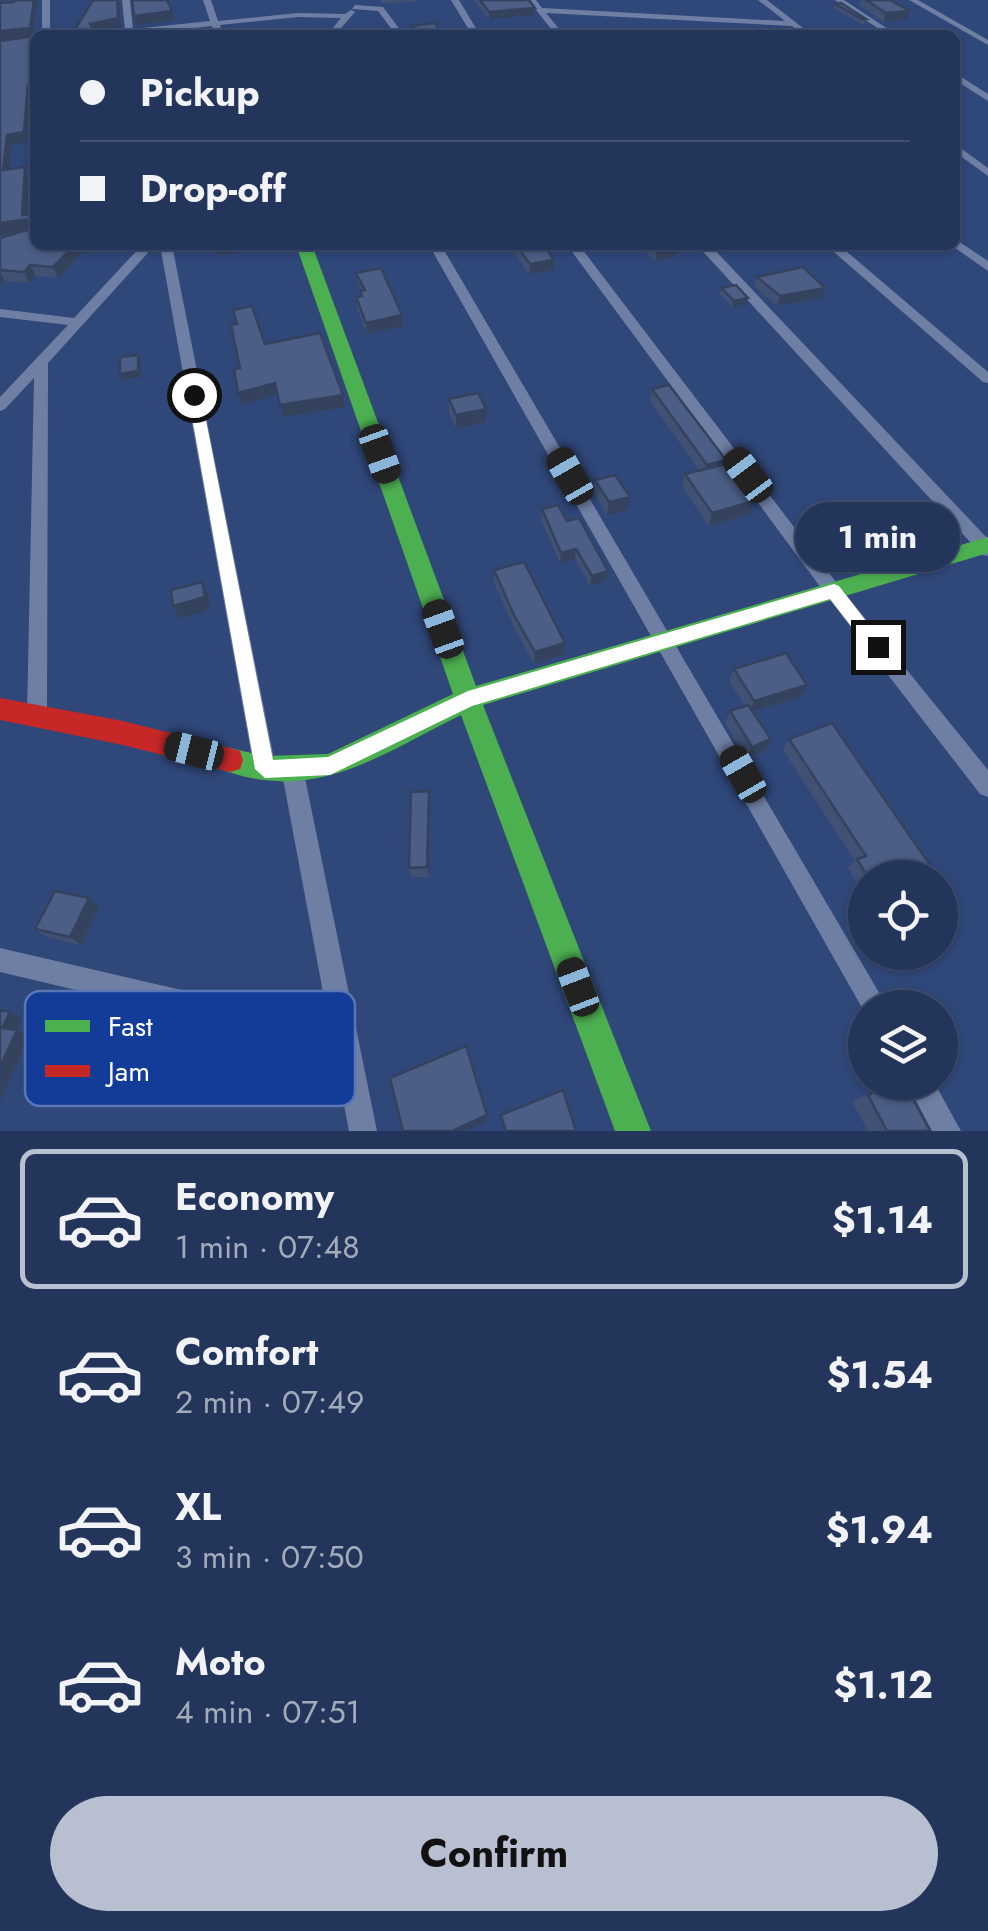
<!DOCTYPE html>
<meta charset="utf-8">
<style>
body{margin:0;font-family:Jost,sans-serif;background:#2c3d61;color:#f1f3f6;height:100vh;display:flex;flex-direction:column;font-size:38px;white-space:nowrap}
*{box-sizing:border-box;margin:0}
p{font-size:32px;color:#a3abbb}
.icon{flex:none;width:55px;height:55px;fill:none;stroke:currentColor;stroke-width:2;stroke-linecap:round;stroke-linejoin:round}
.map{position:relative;height:1131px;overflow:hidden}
.details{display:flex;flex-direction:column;background:#24355b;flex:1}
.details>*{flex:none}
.guide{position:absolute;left:30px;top:30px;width:930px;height:220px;border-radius:15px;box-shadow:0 2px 8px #0004,0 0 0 2px #415071;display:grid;align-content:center;height:220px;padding:0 50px;background:#24355b}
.tools{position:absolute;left:848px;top:860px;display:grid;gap:20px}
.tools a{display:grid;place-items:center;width:110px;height:110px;border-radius:50%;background:#24355b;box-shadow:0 2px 8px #0004,0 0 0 2px #415071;font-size:50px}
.end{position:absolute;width:45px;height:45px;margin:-22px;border:12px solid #fff;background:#111;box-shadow:0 0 0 5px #111}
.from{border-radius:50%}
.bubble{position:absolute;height:70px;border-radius:35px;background:#24355b;box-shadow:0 2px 8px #0004,0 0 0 2px #415071;font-size:32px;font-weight:700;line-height:70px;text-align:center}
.car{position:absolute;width:30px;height:60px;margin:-30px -15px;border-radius:12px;box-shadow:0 0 8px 2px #0007;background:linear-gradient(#222 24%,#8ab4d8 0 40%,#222 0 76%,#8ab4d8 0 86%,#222 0)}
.guide b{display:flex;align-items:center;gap:35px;height:95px;font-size:38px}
.guide b+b{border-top:2px solid #415071}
.guide i{width:25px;height:25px;background:#f1f3f6}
ul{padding:18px 0 0;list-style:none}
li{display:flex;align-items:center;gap:30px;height:140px;margin:0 20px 15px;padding:0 30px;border:5px solid transparent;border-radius:15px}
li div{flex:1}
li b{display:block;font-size:38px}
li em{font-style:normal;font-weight:700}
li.active{border-color:#b7bfd0}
li>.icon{width:90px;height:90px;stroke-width:1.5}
.action{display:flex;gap:20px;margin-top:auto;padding:20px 50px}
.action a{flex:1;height:115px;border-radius:60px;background:#b7bfd0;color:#111;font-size:40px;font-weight:700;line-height:115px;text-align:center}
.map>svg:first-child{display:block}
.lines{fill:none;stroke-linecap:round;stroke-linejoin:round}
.street{fill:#6f7fa4;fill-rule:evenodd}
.fast{fill:#4caf50;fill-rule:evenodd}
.jam{fill:#c62828;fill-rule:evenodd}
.wall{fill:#415173}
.shaded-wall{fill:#35425e}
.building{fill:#4c5e86;stroke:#35425e;stroke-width:2.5}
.route{fill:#fff}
.key{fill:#123c97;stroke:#5976b6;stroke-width:2.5}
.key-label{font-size:28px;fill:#fff}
</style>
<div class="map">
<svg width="988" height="1131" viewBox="0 0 988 1131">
<rect width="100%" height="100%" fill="#304779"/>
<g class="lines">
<g class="street">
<rect x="42" y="0" width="8" height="35"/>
<path d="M122 0H130L133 29 210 21 203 0H211L218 21 298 13 345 14 351 10 355 12 335 35H327L341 18 298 17 220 25 223 35H215L212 26 134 35H96L125 30Z"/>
<path d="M451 0H459L480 35H472Z"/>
<path d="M528 0H536L542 8 785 21 758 0H767L812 35H803L792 26 546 13 564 35H556Z"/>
<path d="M835 0H844L897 35H888Z"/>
<path d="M909 0H918L988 40V45Z"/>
<path d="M355 5 383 7 404 35H396L378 11 352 9Z"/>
<path d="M955 73 988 94V101L955 80Z"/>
<path d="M955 144 988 168V176L955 152Z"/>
<path d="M955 239 988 261V271L951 245H955Z"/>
<path d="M142 245H155L48 363 47 716 44 722 37 725 30 722 27 716 34 378 5 409 0 411V397L68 325 0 317V309L74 318Z"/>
<path d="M160 245H172L276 769 272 776 265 779 258 776 254 769Z"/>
<path d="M429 245H441L888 1008H865V1013Z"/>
<path d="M567 245H579L839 586 988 770V797L980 794 827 596Z"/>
<path d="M697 245H710L988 539V556L982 555Z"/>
<path d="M826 245H839L988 372V383L983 382Z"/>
<path d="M292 758 299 761 303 768 377 1131H349L334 1051 0 972V948L329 1024 281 768 285 761Z"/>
<path d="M906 1082H934L961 1131H932Z"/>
</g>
<path class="fast" d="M296 245H312L476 686 988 537V553L483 705 651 1131H615L461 715C379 755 315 805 220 769L217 760 220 751 230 748 265 756 328 754 453 694Z"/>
<path class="jam" d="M0 698 123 721 230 748 240 751 243 760 240 769 230 772 123 745 0 720Z"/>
</g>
<g class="wall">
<path d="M381 0H415V2L382 3Z"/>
<path d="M474 0H529L535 8V15L489 19Z"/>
<path d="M861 0H890L910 11 907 19 884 22 859 5Z"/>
<path d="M835 4 866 19 864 24H861L834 8Z"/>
<path d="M0 41 32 94 28 142 12 145 9 169 25 167 29 177 27 214 35 245H90L89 252 82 253 58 278 36 276 29 283 5 281 0 286V238L25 231 0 235Z"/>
<path d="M509 245H544L554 260V270L529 274Z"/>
<path d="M640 245H678L676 257 655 261Z"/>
<path d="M356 273 402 315 403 326 367 334 357 308 356 297 361 296 362 291 358 283Z"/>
<path d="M757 277 821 298 777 306 754 286Z"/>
<path d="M721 288 746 304 732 307 720 294Z"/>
<path d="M652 389 726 460 724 464 749 514 709 526 682 487 685 474 699 470 650 401Z"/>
<path d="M449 399 486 409V422L456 428 449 412Z"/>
<path d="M595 480 627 510 607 515 594 493Z"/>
<path d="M542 509 567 521 608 571 606 581 590 586 575 559 560 563 541 520Z"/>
<path d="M494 570 563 655 534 664 514 627 494 582Z"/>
<path d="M734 669 801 696 753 712 765 751 746 758 725 723 730 711 745 706 729 681Z"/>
<path d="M789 739 939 878H865V897L848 868 855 861 783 750Z"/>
<path d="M429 791 430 801 429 877H411L409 868Z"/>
<path d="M99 907 81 945 46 937 35 929Z"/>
<path d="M897 1082 930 1131H868L852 1101Z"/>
</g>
<g class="shaded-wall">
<path d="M34 0H38L33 36 0 40V31Z"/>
<path d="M117 0H119L121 27 93 33 90 24Z"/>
<path d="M535 8V15L489 19V12Z"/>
<path d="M172 11 175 20 136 25 134 16Z"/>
<path d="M910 11 907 19 884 22 886 13Z"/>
<path d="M35 84V94H32L28 142 12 145 8 180 3 170 7 135 28 85Z"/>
<path d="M25 167 29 177 27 219H30L34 229 0 235V223L22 215Z"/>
<path d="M75 245H90L89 252 82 253 58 278 53 267Z"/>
<path d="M278 245H294L293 248 279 250Z"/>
<path d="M674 245H678L676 257 655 261 657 248Z"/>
<path d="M236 246 238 252 219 256 217 249Z"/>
<path d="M554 260V270L529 274 530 264Z"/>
<path d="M30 265 36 276 29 283 24 272Z"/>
<path d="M0 272 5 281 0 286Z"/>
<path d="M825 288 821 298 777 306 780 296Z"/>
<path d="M748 298 746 304 732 307 734 301Z"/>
<path d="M402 315 403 326 367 334 366 323Z"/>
<path d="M138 355 141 361V377L122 380 120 374Z"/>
<path d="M275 383 278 394 242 405 238 393Z"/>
<path d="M343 395 345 407 283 417 280 405Z"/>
<path d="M486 409V422L456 428V415Z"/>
<path d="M726 460 722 471 704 476 707 465Z"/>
<path d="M630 497 627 510 607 515 609 502Z"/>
<path d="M754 501 749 514 709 526 712 513Z"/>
<path d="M576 549 575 559 560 563 561 553Z"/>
<path d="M608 571 606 581 590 586 592 576Z"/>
<path d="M202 582 208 595 210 610 179 618 173 606Z"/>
<path d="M565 643 563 655 534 664 535 652Z"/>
<path d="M807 685 801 696 749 713 754 701Z"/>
<path d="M771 739 765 751 746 758 752 747Z"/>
<path d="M429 791 430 801 429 877 427 867Z"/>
<path d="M89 898 99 907 81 945 70 937Z"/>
<path d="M10 1012 22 1018 17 1030 29 1036 0 1102 2 1028Z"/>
<path d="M487 1115V1121L465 1131H452Z"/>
</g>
<g class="building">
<path d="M14 0H34L30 28 0 31V3L14 2Z"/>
<path d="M93 0H117L118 18 90 24 93 30 142 29 144 35H44L74 31Z"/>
<path d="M132 0H167L172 11 134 16Z"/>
<path d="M480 0H529L535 8 489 12Z"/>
<path d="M866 0H890L910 11 886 13Z"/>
<path d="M841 3 866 19H862L835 4Z"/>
<path d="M435 23 443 35H418L412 26Z"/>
<path d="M35 36V84L28 85 24 132 7 135 3 170 25 167 22 215 35 213V245H75L53 267 30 265 24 272 0 270V238L34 228 30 219 0 223V41Z"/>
<path d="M217 245H236V246L217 249Z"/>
<path d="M516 245H544L554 260 530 264Z"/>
<path d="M653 245H674L657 248Z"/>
<path d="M803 267 825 288 780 296 757 277Z"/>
<path d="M381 268 402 315 366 323 356 297 362 296 360 291 365 290 356 273Z"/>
<path d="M736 285 748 298 734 301 721 288Z"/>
<path d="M252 306 265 344 320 333 343 395 280 405 275 383 238 393 234 369 240 368 231 325 237 324 233 310Z"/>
<path d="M138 355V371L120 374V357Z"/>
<path d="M669 385 726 460 707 465 652 389Z"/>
<path d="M478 393 486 409 456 415 449 399Z"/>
<path d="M726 464 754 501 712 513 685 474Z"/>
<path d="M615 475 630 497 609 502 595 480Z"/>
<path d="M558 505 567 521 579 518 608 571 592 576 576 549 561 553 542 509Z"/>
<path d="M524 562 565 643 535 652 514 615 494 570Z"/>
<path d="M202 582 205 597 173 606 171 590Z"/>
<path d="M786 653 807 685 754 701 734 669Z"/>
<path d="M748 705 771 739 752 747 730 711Z"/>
<path d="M832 723 939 878H868L857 859 866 856 789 739Z"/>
<path d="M429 791 427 867 409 868 411 792Z"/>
<path d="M55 891 89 898 70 937 35 929Z"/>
<path d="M0 1010 10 1012 2 1028 17 1030 0 1067Z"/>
<path d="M466 1046 487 1115 452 1131H403L390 1078Z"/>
<path d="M897 1082H904L930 1131H887L868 1095Z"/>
<path d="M563 1090 576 1131H506L501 1115Z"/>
</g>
<path class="route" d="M194 391 201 395 273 760 328 757 468 691 834 584 839 586 886 647 878 654 871 652 830 599 472 706 330 775 265 778 255 769 188 395Z"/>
<rect x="25" y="991" width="330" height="115" rx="15" class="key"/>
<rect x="45" y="1020" width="45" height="12" fill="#4caf50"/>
<rect x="45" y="1065" width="45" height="12" fill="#c62828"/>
<g class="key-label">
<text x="108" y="1036">Fast</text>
<text x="108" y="1081">Jam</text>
</g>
</svg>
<div class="tools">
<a><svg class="icon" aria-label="locate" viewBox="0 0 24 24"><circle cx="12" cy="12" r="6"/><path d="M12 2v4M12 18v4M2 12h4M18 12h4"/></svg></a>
<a><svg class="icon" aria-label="layers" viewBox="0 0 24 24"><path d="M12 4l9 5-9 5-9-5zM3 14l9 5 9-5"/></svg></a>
</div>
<i class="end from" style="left:194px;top:395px"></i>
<i class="end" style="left:878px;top:647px"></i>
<div class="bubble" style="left:795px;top:502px;width:165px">1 min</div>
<i class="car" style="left:380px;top:454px;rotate:160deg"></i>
<i class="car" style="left:748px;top:475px;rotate:323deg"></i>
<i class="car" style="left:570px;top:476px;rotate:330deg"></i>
<i class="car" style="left:443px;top:629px;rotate:340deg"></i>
<i class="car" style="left:194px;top:751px;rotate:284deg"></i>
<i class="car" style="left:743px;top:774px;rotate:330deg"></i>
<i class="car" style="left:578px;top:987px;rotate:339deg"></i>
<div class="guide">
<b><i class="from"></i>Pickup</b>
<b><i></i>Drop-off</b>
</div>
</div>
<section class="details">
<ul>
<li class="active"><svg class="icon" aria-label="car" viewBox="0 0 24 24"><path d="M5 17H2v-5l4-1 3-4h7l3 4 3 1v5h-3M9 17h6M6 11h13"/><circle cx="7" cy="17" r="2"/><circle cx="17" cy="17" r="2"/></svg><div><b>Economy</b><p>1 min · 07:48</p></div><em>$1.14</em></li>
<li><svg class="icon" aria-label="car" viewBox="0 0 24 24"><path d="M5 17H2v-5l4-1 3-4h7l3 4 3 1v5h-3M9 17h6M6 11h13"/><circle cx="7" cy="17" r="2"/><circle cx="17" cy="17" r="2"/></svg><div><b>Comfort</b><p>2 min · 07:49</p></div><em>$1.54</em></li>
<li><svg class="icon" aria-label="car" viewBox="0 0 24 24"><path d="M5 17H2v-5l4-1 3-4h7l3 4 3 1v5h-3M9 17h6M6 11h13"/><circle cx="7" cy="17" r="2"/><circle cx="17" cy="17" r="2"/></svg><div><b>XL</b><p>3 min · 07:50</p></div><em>$1.94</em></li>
<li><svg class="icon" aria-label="car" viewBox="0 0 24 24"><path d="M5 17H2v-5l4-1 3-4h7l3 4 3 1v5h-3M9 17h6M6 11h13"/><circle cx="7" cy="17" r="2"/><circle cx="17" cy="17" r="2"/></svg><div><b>Moto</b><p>4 min · 07:51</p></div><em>$1.12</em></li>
</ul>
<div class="action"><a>Confirm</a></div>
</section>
